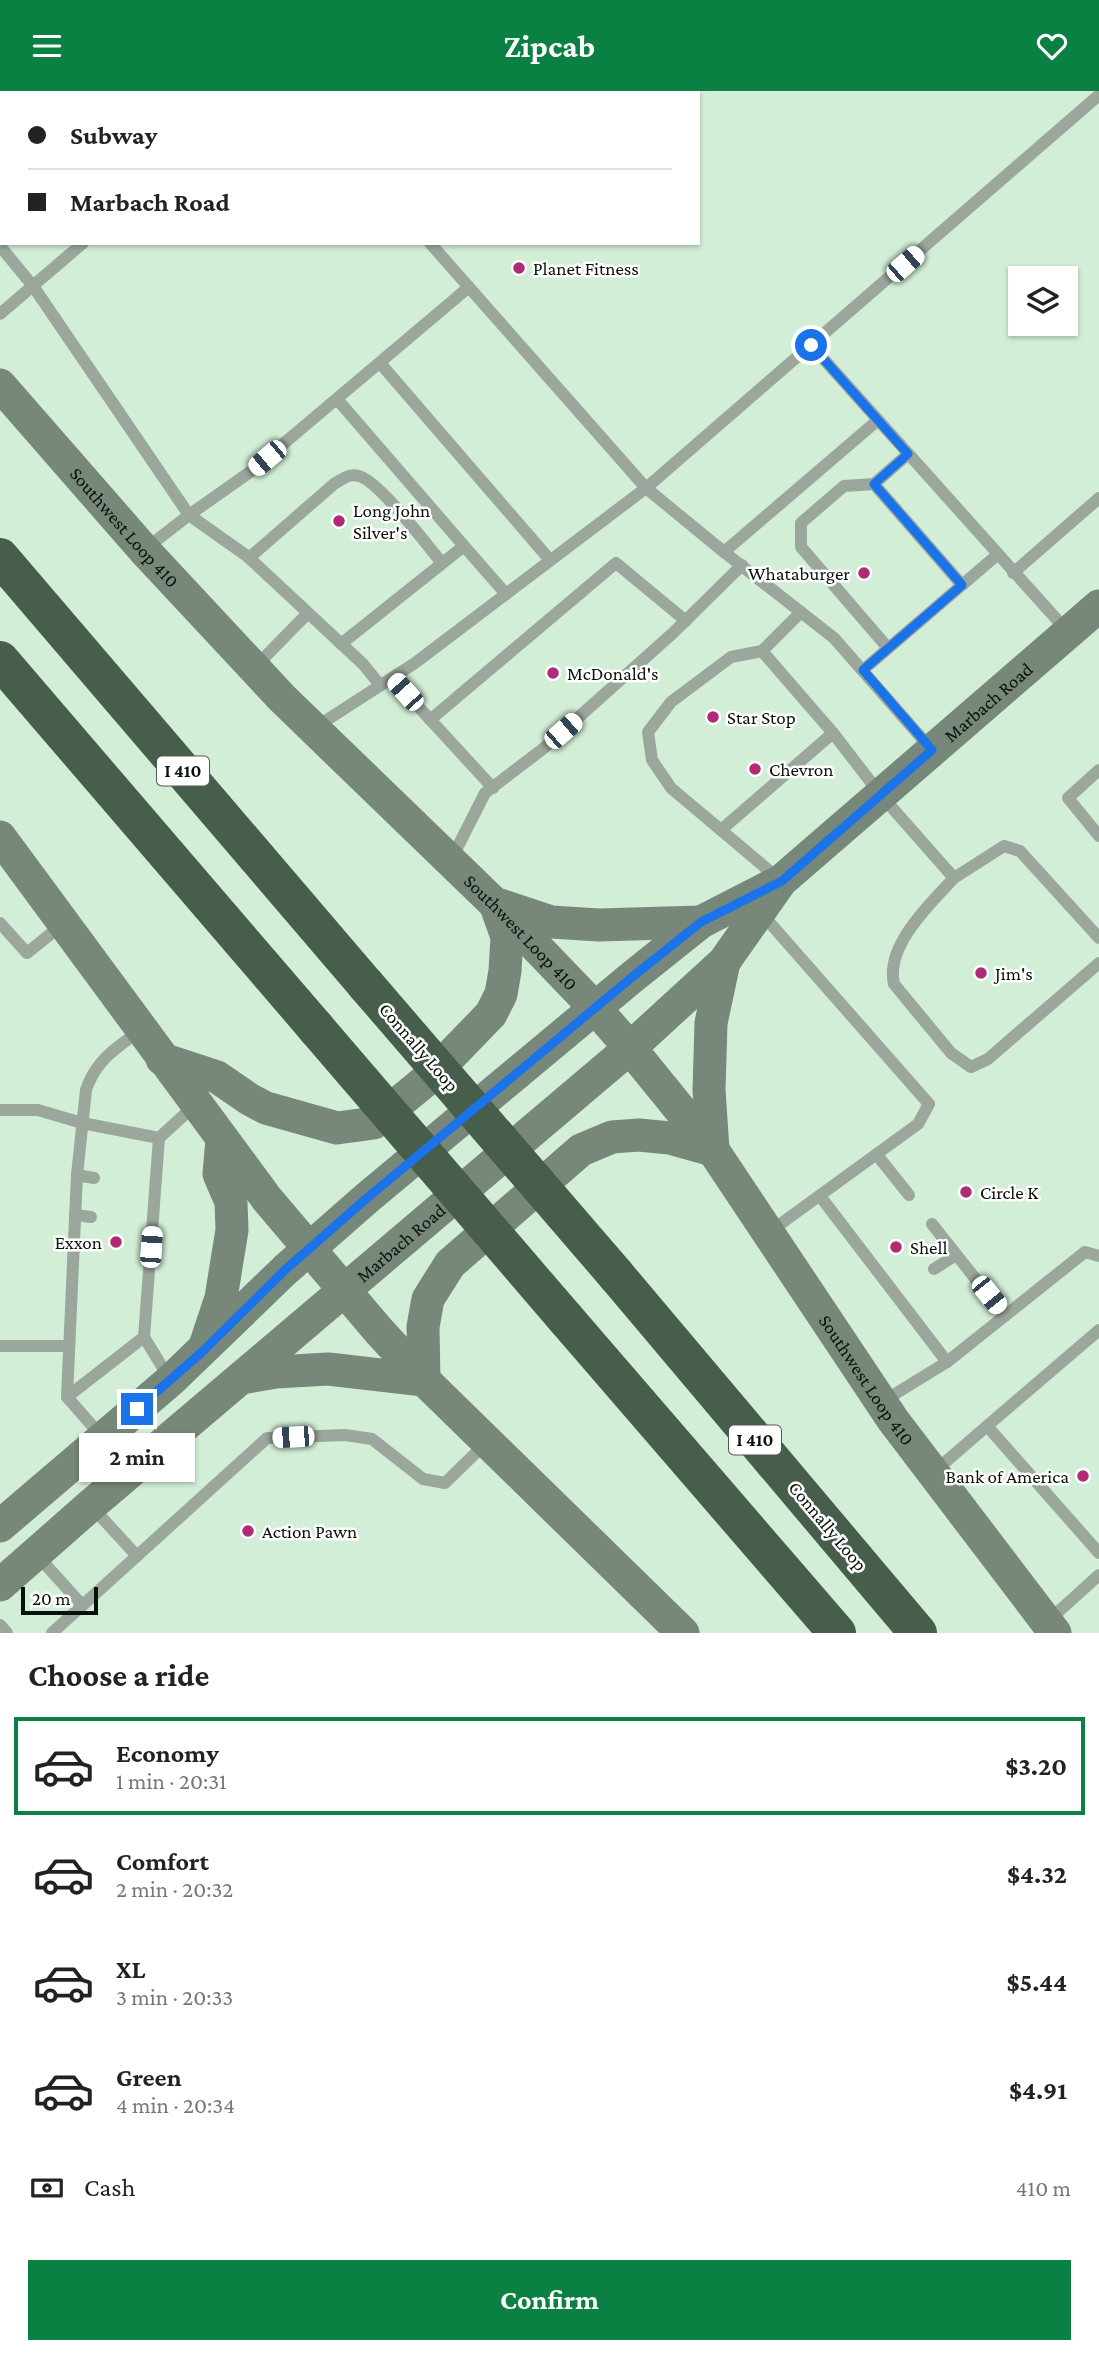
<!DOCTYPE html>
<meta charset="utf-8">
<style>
body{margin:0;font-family:"Crimson Pro",serif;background:#f2f2f2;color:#222;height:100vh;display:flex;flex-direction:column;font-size:26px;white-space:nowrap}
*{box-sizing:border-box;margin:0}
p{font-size:23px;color:#767676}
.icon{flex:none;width:38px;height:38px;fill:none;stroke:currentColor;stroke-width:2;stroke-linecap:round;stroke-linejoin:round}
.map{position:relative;height:1542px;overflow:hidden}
.details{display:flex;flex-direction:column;background:#fff;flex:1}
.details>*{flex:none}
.top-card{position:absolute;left:0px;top:0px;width:700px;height:154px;box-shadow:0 2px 5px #0004;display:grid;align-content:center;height:154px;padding:0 28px;background:#fff}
.buttons{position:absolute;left:1008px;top:175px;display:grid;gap:14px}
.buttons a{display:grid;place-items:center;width:70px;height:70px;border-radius:0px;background:#fff;box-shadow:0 2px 5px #0004;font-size:35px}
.scale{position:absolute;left:21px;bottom:18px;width:77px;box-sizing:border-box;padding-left:7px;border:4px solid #08110a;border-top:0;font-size:19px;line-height:24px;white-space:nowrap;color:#08110a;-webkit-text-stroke:5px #fff;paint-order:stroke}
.end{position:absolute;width:32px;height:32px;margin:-16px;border:9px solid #1a73e8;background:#fff;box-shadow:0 0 0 4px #fff}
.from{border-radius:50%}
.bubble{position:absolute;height:49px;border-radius:0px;background:#fff;box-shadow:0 2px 5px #0004;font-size:23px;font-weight:700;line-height:49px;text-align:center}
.car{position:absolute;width:21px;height:42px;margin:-21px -10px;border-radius:9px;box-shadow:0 0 5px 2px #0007;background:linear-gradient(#fff 24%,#345 0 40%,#fff 0 76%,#345 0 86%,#fff 0)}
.top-card b{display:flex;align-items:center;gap:24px;height:66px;font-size:26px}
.top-card b+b{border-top:2px solid #e0e0e0}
.top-card i{width:18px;height:18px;background:#222}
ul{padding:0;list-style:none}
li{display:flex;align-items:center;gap:21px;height:98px;margin:0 14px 10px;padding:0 14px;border:4px solid transparent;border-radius:0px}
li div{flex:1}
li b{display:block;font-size:26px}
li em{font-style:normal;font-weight:700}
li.on{border-color:#0b8043}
li>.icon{width:63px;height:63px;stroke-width:1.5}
h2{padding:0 28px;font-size:32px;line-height:84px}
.pay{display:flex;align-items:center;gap:18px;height:77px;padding:0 28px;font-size:26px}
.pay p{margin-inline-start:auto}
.button{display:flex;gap:14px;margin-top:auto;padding:14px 28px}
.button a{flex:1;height:80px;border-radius:0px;background:#0b8043;color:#fff;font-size:28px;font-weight:700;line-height:80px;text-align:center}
header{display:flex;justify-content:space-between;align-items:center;height:91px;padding:0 28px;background:#0b8043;color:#fff;font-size:32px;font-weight:700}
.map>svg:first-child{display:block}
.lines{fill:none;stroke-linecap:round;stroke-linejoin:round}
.service{stroke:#9ba69d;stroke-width:12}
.secondary{stroke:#77877a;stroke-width:33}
.motorway{stroke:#485e4c;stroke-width:38}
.motorway-bridge{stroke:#485e4c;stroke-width:38}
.route{stroke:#1a73e8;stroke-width:9}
.poi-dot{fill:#af2b73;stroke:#fff;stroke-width:2.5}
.labels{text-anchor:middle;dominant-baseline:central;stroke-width:5;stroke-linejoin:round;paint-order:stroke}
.shield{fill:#fff;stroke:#525854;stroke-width:2}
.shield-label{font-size:18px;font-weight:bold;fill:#08110a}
.poi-label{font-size:19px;fill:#08110a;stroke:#fff;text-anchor:start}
.street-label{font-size:19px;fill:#08110a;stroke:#fff}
</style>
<header><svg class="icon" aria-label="menu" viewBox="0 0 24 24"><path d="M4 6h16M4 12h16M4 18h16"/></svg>Zipcab<svg class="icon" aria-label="heart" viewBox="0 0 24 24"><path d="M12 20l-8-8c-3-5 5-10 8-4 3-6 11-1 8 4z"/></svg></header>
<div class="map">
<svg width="1099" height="1542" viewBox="0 0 1099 1542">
<rect width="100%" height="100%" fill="#d3eed7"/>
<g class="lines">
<g class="service">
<path d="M96 0 98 2"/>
<path d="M289 0 291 2"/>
<path d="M68 2 70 0"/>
<path d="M260 2 262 0"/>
<path d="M0 59 2 58"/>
<path d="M430 152 646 397 724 461 834 547 932 659"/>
<path d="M0 155 33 195 189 424 247 465 363 573 380 594"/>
<path d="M0 223 83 152"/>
<path d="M811 254 1068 541"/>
<path d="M380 272 550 469"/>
<path d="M337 308 464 455 341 553"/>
<path d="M908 363 874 393 962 494"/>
<path d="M874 393 844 395 801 432V456L888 557"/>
<path d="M464 455 506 503"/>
<path d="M144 459 189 424 250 381 469 196"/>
<path d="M724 461 878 329"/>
<path d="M249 467 334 393C343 388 349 382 359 385 379 390 427 454 442 472"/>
<path d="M1013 482 1099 407"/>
<path d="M762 560 833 642 880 703 954 787C930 813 885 855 894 893L951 962 971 976 988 968 1099 872"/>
<path d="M256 575 307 523"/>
<path d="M863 579 997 464"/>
<path d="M392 587 493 697"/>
<path d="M430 629 616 472 686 530"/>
<path d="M316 636 415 572 646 397 1099 4"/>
<path d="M1099 679 1068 707 1099 745"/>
<path d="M721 739 833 642"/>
<path d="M451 769 485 702 544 657 673 542 742 474"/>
<path d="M954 787 1004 755 1020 760 1099 847"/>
<path d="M779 788 671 697 652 669 648 641 671 611 731 566 762 560 801 521"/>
<path d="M762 823 929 1013 918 1033 768 1142"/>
<path d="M0 832 27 862 63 833"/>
<path d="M0 1019H38L82 1032 159 1047"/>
<path d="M877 1064 909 1104"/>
<path d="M77 1084 94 1087"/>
<path d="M820 1105 947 1271 882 1311"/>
<path d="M75 1124 91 1126"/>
<path d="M932 1133 1005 1225"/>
<path d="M934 1178 956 1164"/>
<path d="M1099 1239 987 1335 1099 1462"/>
<path d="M0 1255H69"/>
<path d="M947 1271 1085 1161 1099 1165"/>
<path d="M169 1287 144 1246 159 1047 195 1014"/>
<path d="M67 1306 144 1246"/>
<path d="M102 1346 67 1306 77 1084 86 999C96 969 116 957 141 939"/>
<path d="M935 1380 987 1335"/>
<path d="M92 1416 137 1465"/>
<path d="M36 1463 82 1514"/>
<path d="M1047 1531 1099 1484"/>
<path d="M0 1534 7 1542"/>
<path d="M52 1542 267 1347 345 1344 372 1348 423 1388 445 1392 487 1351"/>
</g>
<g class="secondary">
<path id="s1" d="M0 294 144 459 282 607 495 813 595 917 630 957 713 1059 893 1329 1055 1542"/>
<path d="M0 746 267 1108 379 1240 424 1289 683 1542"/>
<path d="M500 814 551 831 599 834 701 831"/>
<path d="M162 968 217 986 249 1008 266 1017 337 1037 374 1032 430 986 491 923 501 903 505 880 507 846 496 815"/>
<path d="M713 1059 709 999 711 932 724 871"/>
<path d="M205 1255 221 1207 232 1139 231 1111 219 1083 222 1048"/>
<path d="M241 1287 276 1281 328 1278 424 1289 423 1236 428 1208 450 1173 581 1059 612 1046 639 1044 670 1047 713 1059"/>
<path d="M0 1435 171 1289 285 1179 367 1107 631 887 701 831 775 793"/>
<path id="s2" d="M0 1494 91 1414 630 957 724 871 781 790 1099 515"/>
</g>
<g class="motorway">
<path d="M0 466 366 894"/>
<path d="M0 569 316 937"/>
<path d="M616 1184 918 1542"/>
<path d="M566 1228 837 1542"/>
</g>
<g class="motorway-bridge">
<path d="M366 894 616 1184"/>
<path d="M316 937 566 1228"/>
</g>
</g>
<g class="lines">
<path class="route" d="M137 1318 202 1261 285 1179 367 1107 631 887 701 831 782 790 932 659 863 579 962 494 874 393 908 363 811 254"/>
</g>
<g class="poi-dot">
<circle cx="519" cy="177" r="7"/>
<circle cx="339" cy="430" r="7"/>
<circle cx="864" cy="482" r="7"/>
<circle cx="553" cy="582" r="7"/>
<circle cx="713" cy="626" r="7"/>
<circle cx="755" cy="678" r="7"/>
<circle cx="981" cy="882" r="7"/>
<circle cx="966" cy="1101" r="7"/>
<circle cx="116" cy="1151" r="7"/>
<circle cx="896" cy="1156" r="7"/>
<circle cx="1083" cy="1385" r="7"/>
<circle cx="248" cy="1440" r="7"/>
</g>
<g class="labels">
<g class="shield">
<rect x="157" y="665.5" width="52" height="29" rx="5"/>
<rect x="729" y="1334.5" width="52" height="29" rx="5"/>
</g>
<g class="shield-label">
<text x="183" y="680">I 410</text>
<text x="755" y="1349">I 410</text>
</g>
<g class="poi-label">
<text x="533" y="177">Planet Fitness</text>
<text x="353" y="419">Long John<tspan x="353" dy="22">Silver's</tspan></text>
<text x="850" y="482" text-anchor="end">Whataburger</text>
<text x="567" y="582">McDonald's</text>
<text x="727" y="626">Star Stop</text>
<text x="769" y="678">Chevron</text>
<text x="995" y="882">Jim's</text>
<text x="980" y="1101">Circle K</text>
<text x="102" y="1151" text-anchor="end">Exxon</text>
<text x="910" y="1156">Shell</text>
<text x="1069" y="1385" text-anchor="end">Bank of America</text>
<text x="262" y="1440">Action Pawn</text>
</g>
<g class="street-label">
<text stroke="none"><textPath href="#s1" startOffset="189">Southwest Loop 410</textPath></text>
<text stroke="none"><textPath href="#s2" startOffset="1328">Marbach Road</textPath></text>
<text stroke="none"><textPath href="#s1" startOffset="756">Southwest Loop 410</textPath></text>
<text transform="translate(419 956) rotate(49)">Connally Loop</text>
<text stroke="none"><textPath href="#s2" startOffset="527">Marbach Road</textPath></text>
<text stroke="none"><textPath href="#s1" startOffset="1323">Southwest Loop 410</textPath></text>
<text transform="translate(828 1435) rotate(50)">Connally Loop</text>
</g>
</g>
</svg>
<div class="buttons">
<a><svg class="icon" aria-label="layers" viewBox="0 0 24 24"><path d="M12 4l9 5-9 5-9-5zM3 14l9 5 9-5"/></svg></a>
</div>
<div class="scale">20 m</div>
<i class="end from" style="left:811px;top:254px"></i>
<i class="end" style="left:137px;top:1318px"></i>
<div class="bubble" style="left:79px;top:1342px;width:116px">2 min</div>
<i class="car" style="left:905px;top:173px;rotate:49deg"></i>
<i class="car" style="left:267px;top:367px;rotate:230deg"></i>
<i class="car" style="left:405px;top:601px;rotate:318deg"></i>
<i class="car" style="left:563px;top:640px;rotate:49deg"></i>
<i class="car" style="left:151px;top:1156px;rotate:4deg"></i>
<i class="car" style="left:989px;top:1204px;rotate:141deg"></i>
<i class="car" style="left:293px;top:1346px;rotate:267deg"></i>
<div class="top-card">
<b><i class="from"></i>Subway</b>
<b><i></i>Marbach Road</b>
</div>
</div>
<section class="details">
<h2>Choose a ride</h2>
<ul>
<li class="on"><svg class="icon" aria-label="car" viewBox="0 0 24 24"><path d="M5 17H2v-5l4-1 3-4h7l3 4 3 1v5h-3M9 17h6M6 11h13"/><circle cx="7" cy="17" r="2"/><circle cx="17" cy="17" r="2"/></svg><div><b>Economy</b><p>1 min · 20:31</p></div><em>$3.20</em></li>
<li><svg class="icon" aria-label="car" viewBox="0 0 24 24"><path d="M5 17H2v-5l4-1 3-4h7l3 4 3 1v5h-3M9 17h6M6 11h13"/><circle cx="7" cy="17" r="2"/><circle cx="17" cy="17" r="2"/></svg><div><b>Comfort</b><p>2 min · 20:32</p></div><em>$4.32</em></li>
<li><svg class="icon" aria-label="car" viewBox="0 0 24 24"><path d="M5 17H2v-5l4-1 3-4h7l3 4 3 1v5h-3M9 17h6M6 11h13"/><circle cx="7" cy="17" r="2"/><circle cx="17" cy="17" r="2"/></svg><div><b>XL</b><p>3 min · 20:33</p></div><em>$5.44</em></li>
<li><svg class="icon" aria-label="car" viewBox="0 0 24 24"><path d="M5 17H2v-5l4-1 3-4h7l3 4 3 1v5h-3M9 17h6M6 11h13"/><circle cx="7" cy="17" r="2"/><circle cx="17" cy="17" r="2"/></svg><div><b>Green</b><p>4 min · 20:34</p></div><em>$4.91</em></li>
</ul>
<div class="pay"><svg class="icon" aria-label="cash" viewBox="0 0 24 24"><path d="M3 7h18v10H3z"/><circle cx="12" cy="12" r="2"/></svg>Cash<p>410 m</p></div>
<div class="button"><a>Confirm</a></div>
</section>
